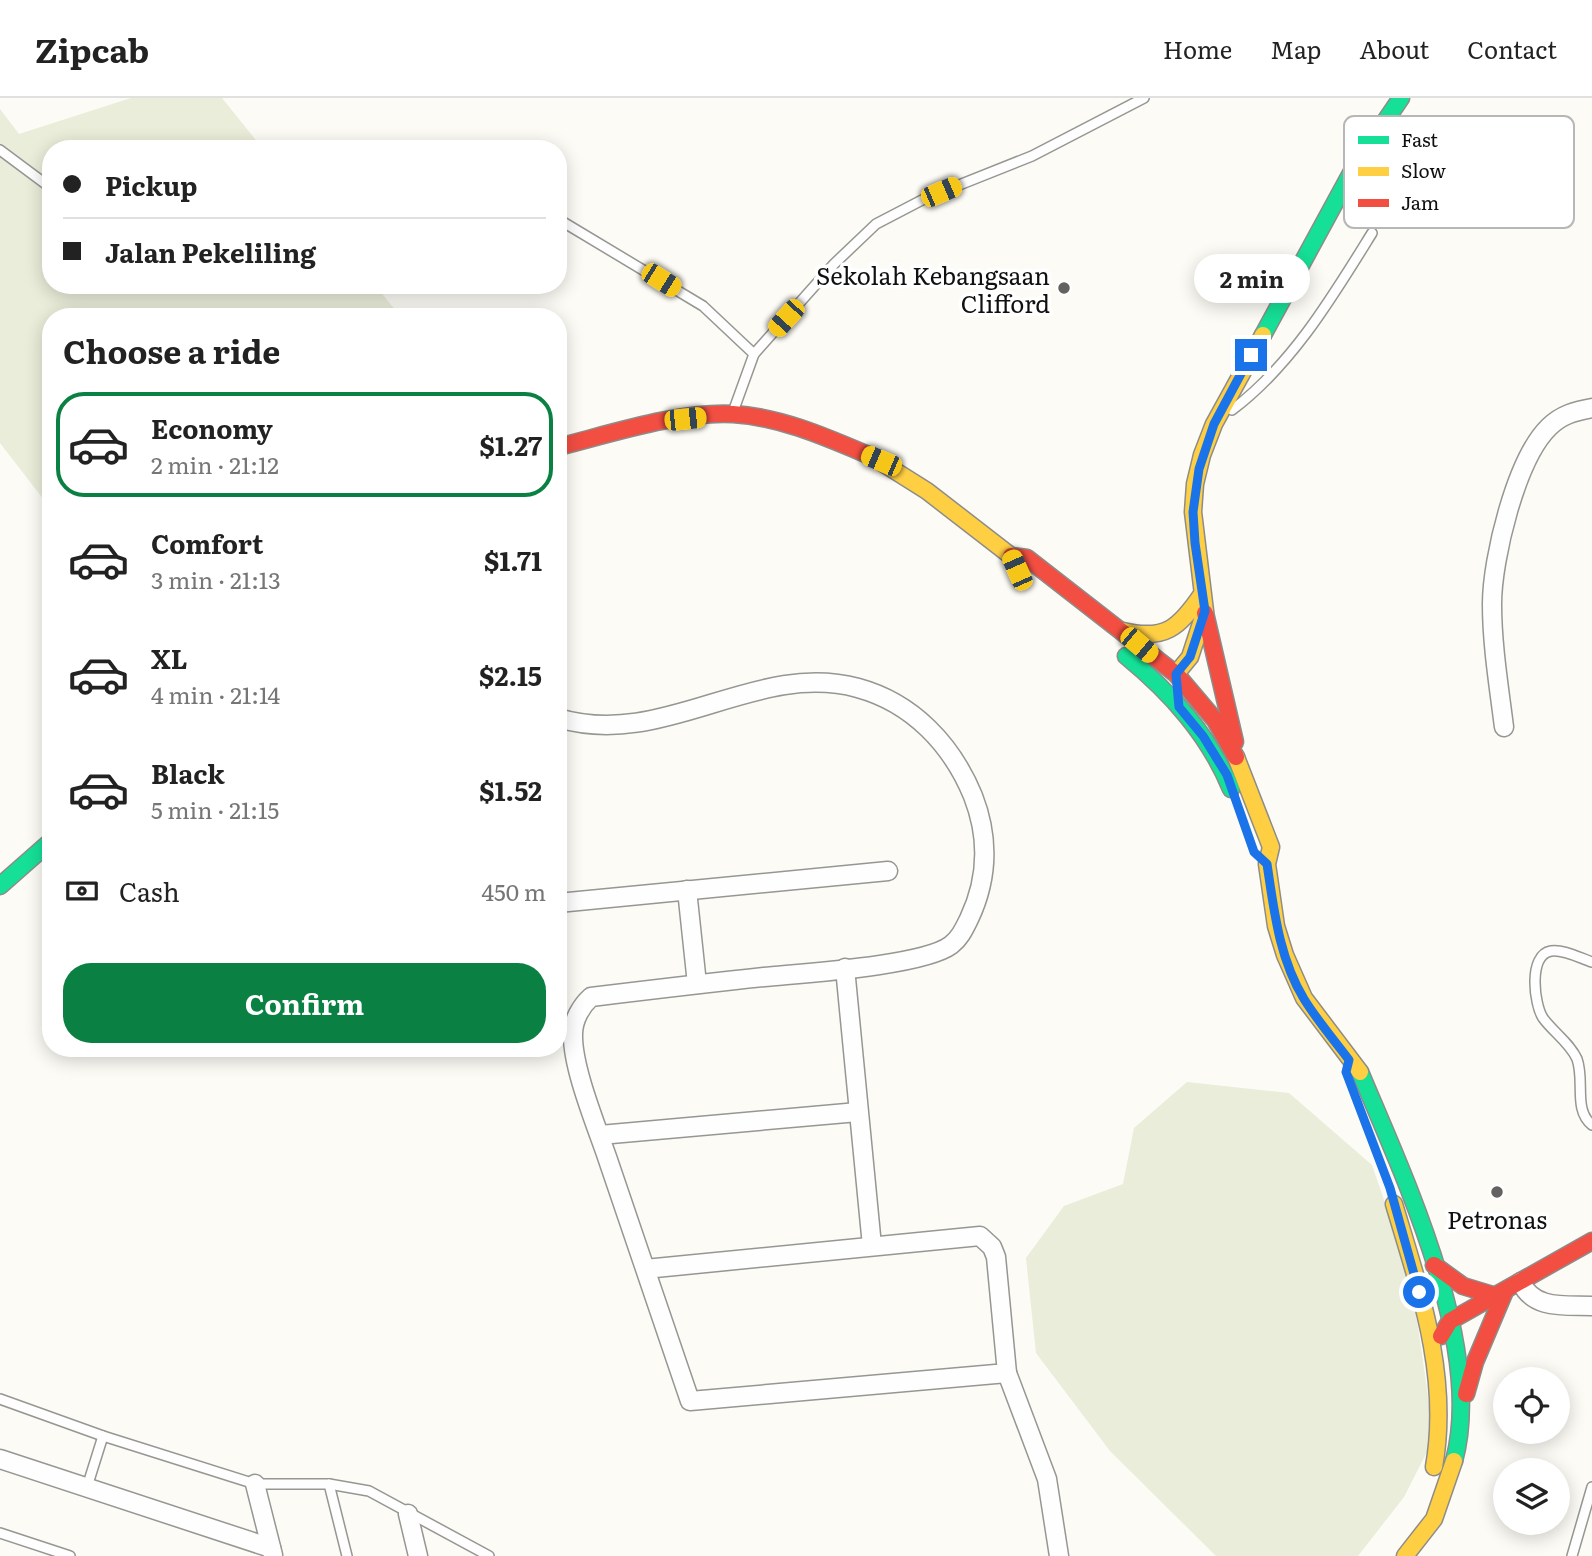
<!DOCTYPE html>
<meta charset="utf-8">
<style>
body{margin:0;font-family:Literata,serif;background:#f6f6f6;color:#222;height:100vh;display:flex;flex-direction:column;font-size:26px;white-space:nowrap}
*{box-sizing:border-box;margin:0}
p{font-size:23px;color:#767676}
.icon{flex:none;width:38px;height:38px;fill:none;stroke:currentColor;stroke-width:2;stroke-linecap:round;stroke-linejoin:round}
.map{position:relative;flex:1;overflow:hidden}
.side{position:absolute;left:42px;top:210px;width:525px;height:749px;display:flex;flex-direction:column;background:#fff;border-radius:28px;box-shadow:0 4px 18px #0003}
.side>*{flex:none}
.hud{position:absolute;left:42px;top:42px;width:525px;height:154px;border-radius:28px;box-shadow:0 4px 18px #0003;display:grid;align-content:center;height:154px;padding:0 21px;background:#fff}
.fabs{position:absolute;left:1493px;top:1269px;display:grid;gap:14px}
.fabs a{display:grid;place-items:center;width:77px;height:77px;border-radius:50%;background:#fff;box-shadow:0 4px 18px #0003;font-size:35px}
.end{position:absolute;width:32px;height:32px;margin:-16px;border:9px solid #1a73e8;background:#fff;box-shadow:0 0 0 4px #fff}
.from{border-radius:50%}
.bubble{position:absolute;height:49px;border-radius:24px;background:#fff;box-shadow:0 4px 18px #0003;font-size:23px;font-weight:700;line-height:49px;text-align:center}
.car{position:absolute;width:21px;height:42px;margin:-21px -10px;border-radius:9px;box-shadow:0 0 5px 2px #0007;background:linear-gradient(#f5c518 24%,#345 0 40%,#f5c518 0 76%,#345 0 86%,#f5c518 0)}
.hud b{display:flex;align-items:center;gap:24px;height:66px;font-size:26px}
.hud b+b{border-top:2px solid #e0e0e0}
.hud i{width:18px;height:18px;background:#222}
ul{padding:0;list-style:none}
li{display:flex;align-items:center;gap:21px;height:105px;margin:0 14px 10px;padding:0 7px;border:4px solid transparent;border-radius:28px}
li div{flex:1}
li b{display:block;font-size:26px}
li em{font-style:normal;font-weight:700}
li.selected{border-color:#0b8043}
li>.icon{width:63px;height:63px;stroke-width:1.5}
h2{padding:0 21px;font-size:32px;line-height:84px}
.pay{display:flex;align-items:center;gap:18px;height:77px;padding:0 21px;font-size:26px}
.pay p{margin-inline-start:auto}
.action{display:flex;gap:14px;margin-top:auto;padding:14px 21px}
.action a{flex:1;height:80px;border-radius:28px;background:#0b8043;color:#fff;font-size:28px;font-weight:700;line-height:80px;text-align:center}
header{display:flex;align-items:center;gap:42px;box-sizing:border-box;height:98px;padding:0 35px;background:#fff;border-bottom:2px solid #e0e0e0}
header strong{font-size:33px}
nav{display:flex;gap:38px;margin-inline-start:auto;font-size:24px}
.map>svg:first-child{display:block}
.cemetery{fill:#e9edd9}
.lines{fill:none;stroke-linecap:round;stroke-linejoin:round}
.lane-casing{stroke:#969693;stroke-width:12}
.street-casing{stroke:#969693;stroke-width:21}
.fast-casing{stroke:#8d8c8a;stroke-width:19}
.slow-casing{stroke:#8d8c8a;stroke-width:19}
.jam-casing{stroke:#8d8c8a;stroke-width:19}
.lane{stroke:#fffefe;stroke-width:9}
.street{stroke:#fffefe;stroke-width:18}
.fast{stroke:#16e098;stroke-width:16}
.slow{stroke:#ffcf43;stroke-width:16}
.jam{stroke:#f24e42;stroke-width:16}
.route{stroke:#1a73e8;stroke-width:9}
.poi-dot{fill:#636260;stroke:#fff;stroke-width:2.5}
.labels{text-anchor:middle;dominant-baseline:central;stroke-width:7;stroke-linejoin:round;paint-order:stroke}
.poi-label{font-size:24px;fill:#101010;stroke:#fff;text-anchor:end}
.key{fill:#fff;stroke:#b7b7b7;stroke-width:2}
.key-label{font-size:19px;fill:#101010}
</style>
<header>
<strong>Zipcab</strong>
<nav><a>Home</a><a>Map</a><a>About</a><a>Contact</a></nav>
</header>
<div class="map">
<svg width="1592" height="1458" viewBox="0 0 1592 1458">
<rect width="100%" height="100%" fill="#fcfbf5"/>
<g class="cemetery">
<path d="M131 0H222L263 51H51V187H375L401 219H51V411L0 345V11L19 36Z"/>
<path d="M1187 984 1289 995 1372 1067 1411 1180 1434 1340 1404 1399 1358 1458H1216L1110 1353 1036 1255 1026 1160 1064 1108 1123 1086 1134 1030Z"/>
</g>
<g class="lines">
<defs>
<g id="lane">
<path d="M0 52 51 90"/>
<path d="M558 121 703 208 754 256"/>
<path d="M1232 312C1292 267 1333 198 1372 135"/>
<path d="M733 314 754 256 834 166 876 126 924 101 1032 58 1144 0"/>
<path d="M1592 864C1580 860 1563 851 1551 853 1528 857 1534 906 1543 920 1553 934 1570 945 1577 961 1585 983 1573 1012 1592 1027"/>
<path d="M0 1301 103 1338 255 1386H329L369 1393 489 1458"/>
<path d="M329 1386 347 1458"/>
<path d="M87 1389 103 1338"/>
<path d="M0 1435 70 1458"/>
<path d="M1572 1458 1592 1389"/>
</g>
<g id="street">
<path d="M558 620C664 652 755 562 858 590 913 605 952 647 973 698 989 739 988 781 969 821 964 831 960 840 951 847 923 868 804 875 764 879 707 885 649 892 591 899 581 908 573 922 573 936 572 969 596 1027 607 1059 635 1141 663 1222 690 1303L1007 1275 996 1159 992 1149 980 1138 645 1171"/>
<path d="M1504 629C1499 589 1492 547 1492 506 1492 461 1516 361 1549 329 1561 317 1575 313 1592 310"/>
<path d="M687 792 697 886"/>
<path d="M558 805 888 773"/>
<path d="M845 870 872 1148"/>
<path d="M600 1037 858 1014"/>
<path d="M1521 1184C1533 1212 1565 1207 1592 1208"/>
<path d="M1007 1275 1047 1381 1059 1458"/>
<path d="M0 1361 271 1450"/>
<path d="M255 1386 273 1457"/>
<path d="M408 1416 418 1458"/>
</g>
<g id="fast">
<path d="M1263 237 1356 66 1401 0"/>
<path d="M1126 558C1171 595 1209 637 1231 691"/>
<path d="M0 788 51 743"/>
<path d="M1360 974C1404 1079 1485 1249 1454 1363"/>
</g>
<g id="slow">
<path d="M873 359 927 393 1011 458 1019 473"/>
<path d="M1123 533C1165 543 1179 530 1202 496"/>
<path d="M1176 576 1190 559 1205 513 1193 414 1195 386 1202 357 1214 326 1263 237"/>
<path d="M1236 659 1271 749 1267 766 1276 828 1285 857 1304 900 1360 974"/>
<path d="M1394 1106C1420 1193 1450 1278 1434 1369"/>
<path d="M1405 1458 1434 1421 1454 1363"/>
</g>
<g id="jam">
<path d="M558 349C610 336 680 313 733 316 782 319 828 340 873 359"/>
<path d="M1011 458 1027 460 1176 576 1215 622 1236 659"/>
<path d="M1205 515 1235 644"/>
<path d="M1434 1167 1463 1188 1496 1198"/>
<path d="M1441 1238 1450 1223 1592 1143"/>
<path d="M1466 1296 1475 1264 1505 1193"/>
</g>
</defs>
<use href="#lane" class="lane-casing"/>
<use href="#street" class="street-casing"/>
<use href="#fast" class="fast-casing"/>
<use href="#slow" class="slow-casing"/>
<use href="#jam" class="jam-casing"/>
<use href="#lane" class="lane"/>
<use href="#street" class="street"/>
<use href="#fast" class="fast"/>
<use href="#slow" class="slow"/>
<use href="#jam" class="jam"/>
</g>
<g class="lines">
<path class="route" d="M1251 257 1214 326 1199 371 1193 414 1195 445 1205 513 1190 559 1176 576 1179 609 1203 638 1227 677 1254 754 1267 766C1274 812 1279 860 1304 901 1317 922 1334 942 1349 962L1346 974 1390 1090 1419 1194"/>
</g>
<g class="poi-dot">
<circle cx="1064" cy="190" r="7"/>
<circle cx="1497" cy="1094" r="7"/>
</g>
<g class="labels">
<g class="poi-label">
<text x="1050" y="176">Sekolah Kebangsaan<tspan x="1050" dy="28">Clifford</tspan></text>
<text x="1497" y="1120" text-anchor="middle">Petronas</text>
</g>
</g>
<rect x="1344" y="18" width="230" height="112" rx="10" class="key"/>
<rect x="1358" y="38" width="31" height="8" fill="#16e098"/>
<rect x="1358" y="69" width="31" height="9" fill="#ffcf43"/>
<rect x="1358" y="101" width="31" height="8" fill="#f24e42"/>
<g class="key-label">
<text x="1401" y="49">Fast</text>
<text x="1401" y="80">Slow</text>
<text x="1401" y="112">Jam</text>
</g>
</svg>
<div class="fabs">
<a><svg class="icon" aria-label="locate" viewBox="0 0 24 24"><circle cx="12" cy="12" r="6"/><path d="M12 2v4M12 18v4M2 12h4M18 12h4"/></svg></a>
<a><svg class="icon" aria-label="layers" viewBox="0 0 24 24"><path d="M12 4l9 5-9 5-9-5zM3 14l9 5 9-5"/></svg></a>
</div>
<i class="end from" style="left:1419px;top:1194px"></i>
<i class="end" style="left:1251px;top:257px"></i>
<div class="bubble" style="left:1194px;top:156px;width:116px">2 min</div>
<i class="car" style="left:941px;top:94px;rotate:67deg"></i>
<i class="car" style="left:661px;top:182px;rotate:122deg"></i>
<i class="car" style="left:786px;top:220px;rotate:222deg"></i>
<i class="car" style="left:685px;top:321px;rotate:84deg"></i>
<i class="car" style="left:881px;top:363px;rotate:293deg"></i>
<i class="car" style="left:1017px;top:472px;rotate:336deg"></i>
<i class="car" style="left:1139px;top:547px;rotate:130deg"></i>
<div class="hud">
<b><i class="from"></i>Pickup</b>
<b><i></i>Jalan Pekeliling</b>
</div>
<section class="side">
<h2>Choose a ride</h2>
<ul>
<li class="selected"><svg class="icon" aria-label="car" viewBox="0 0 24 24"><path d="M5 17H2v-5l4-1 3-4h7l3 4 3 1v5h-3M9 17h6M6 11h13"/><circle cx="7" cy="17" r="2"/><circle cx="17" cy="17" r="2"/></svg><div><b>Economy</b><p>2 min · 21:12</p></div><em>$1.27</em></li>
<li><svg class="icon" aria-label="car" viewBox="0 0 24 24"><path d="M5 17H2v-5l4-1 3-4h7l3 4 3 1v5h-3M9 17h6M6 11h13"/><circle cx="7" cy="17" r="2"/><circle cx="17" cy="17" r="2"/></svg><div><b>Comfort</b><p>3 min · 21:13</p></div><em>$1.71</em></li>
<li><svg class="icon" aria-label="car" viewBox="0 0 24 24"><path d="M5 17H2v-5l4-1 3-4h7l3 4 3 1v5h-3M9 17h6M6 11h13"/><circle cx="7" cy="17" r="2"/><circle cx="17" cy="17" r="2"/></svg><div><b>XL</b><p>4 min · 21:14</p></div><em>$2.15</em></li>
<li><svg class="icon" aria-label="car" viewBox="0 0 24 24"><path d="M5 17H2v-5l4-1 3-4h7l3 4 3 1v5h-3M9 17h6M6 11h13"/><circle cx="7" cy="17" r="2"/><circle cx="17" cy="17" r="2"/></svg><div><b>Black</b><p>5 min · 21:15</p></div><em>$1.52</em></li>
</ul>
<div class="pay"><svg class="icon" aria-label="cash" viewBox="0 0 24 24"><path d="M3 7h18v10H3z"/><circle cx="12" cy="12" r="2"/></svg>Cash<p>450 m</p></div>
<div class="action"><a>Confirm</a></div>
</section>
</div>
